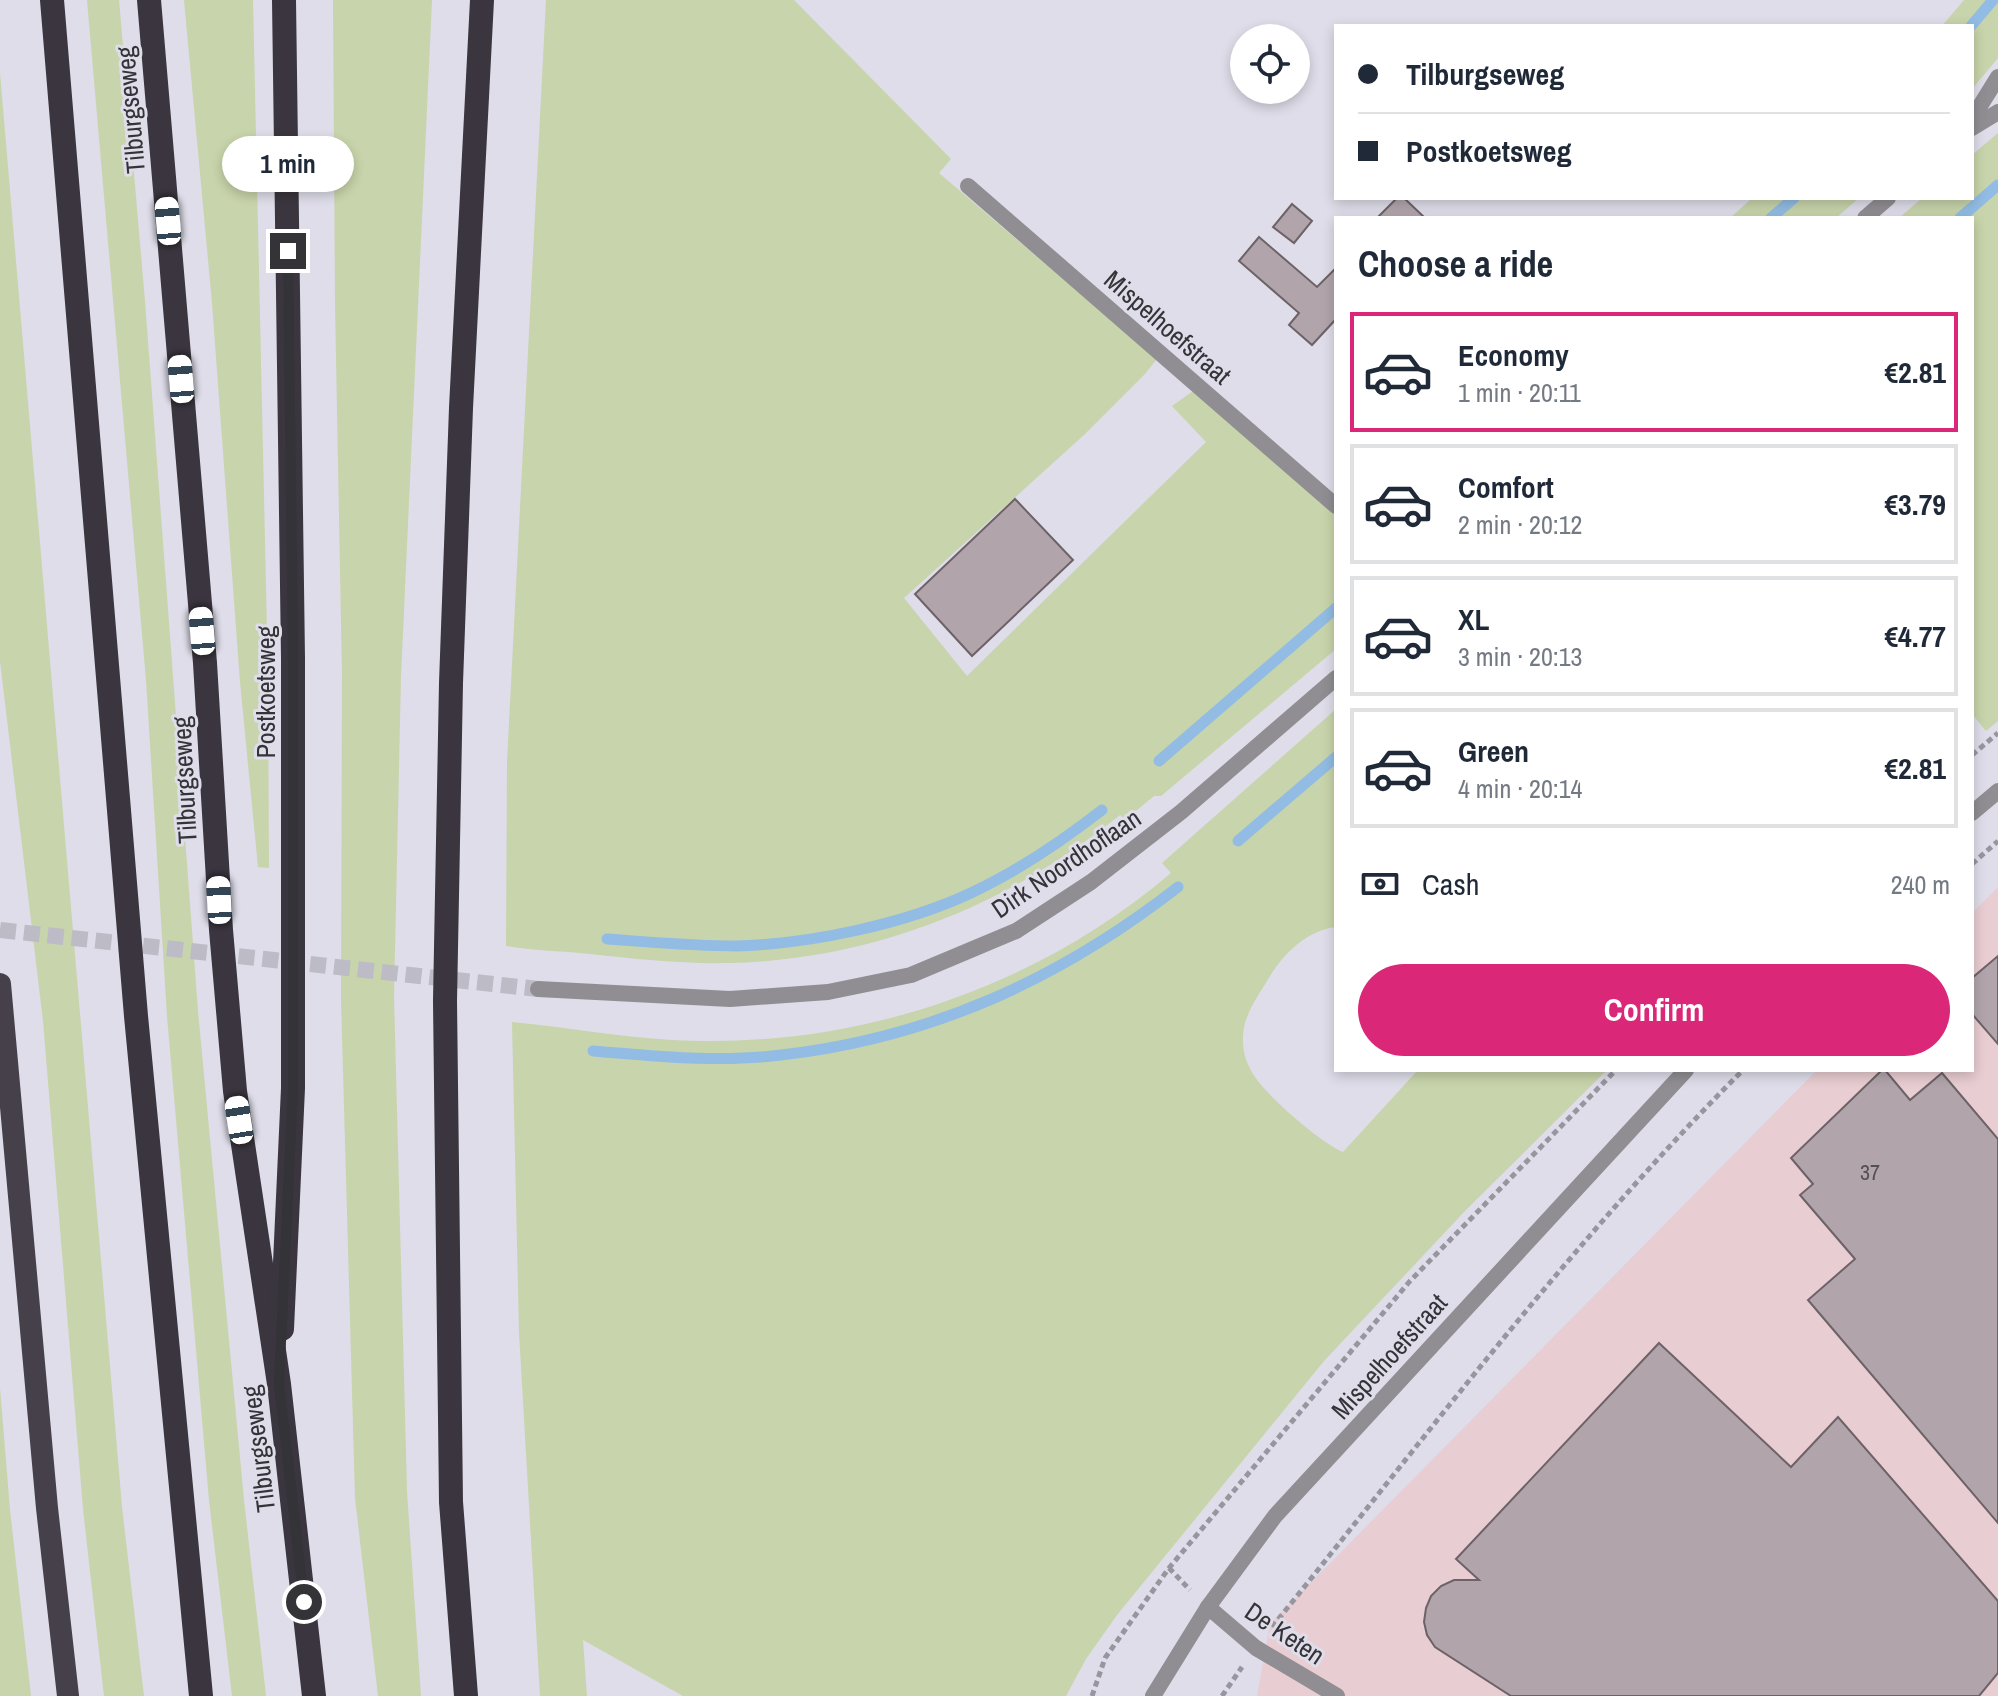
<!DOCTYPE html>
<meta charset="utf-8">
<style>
body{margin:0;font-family:"Archivo Narrow",sans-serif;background:#f6f6f7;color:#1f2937;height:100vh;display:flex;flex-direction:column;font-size:30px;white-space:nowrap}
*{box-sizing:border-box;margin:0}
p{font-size:26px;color:#747a83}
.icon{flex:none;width:44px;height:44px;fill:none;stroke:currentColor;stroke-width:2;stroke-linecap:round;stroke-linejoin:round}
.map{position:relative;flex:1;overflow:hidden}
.sheet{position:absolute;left:1334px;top:216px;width:640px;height:856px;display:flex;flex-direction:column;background:#fff;border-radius:0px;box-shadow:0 4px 12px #0003}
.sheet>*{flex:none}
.banner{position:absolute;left:1334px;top:24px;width:640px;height:176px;border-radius:0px;box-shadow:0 4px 12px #0003;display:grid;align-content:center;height:176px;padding:0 24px;background:#fff}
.buttons{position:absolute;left:1230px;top:24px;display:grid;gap:16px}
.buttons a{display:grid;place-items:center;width:80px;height:80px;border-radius:50%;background:#fff;box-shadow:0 4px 12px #0003;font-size:40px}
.end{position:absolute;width:36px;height:36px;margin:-18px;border:10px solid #343338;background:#fff;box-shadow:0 0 0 4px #fff}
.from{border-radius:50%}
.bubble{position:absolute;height:56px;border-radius:28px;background:#fff;box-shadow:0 4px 12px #0003;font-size:26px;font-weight:800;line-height:56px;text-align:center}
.car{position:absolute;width:24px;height:48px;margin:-24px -12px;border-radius:10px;box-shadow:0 0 6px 2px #0007;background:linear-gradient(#fff 24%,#345 0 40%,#fff 0 76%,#345 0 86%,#fff 0)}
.banner b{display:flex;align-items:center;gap:28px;height:76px;font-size:30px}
.banner b+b{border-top:2px solid #e0e1e3}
.banner i{width:20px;height:20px;background:#1f2937}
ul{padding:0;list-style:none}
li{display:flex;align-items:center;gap:24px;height:120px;margin:0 16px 12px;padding:0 8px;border:4px solid #e0e1e3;border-radius:0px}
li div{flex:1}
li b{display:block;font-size:30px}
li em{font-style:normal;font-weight:800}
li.active{border-color:#db2777}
li>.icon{width:72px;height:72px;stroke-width:1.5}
h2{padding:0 24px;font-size:36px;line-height:96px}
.pay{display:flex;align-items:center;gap:20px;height:88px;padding:0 24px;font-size:30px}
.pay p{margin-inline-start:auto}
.cta{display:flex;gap:16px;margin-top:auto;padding:16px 24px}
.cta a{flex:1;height:92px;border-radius:48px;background:#db2777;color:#fff;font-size:32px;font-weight:800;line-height:92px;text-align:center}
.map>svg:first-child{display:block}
.industrial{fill:#e8cdd2}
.green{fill:#c8d4ab}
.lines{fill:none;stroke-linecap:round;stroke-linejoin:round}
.stream{stroke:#92bce3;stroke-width:11}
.building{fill:#b1a5ab;stroke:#6d6267;stroke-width:2}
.tertiary-tunnel{stroke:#bcbbc6;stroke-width:16;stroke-dasharray:16 8;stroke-linecap:butt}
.path{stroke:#97969f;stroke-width:5;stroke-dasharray:6 4;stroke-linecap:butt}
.minor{stroke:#908e92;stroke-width:16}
.tertiary{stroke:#908e92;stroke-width:16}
.trunk{stroke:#454049;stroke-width:22}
.motorway{stroke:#3a353e;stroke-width:24}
.route{stroke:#343338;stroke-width:10}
.labels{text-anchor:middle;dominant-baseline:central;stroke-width:6;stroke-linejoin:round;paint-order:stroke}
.number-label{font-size:22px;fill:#535055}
.street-label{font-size:26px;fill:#343338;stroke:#dedde9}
</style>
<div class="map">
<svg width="1998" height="1696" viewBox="0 0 1998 1696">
<rect width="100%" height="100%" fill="#dedde9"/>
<path class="industrial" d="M1998 887V1696H1257L1270 1624 1817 1070H1972V913Z"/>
<g class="green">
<path d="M87 0H119L145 301 198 1011 244 1500 266 1696H232L209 1500 167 1016 146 680Z"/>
<path d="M184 0H253L268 678 269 868 258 867 240 682 212 303Z"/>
<path d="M333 0H432L401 676 394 996 407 1492 421 1696H378L355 1498 341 999 342 675 335 304Z"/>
<path d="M546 0H794L951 159 939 173 1157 359 1144 375 1085 434 904 598 967 676 1206 442 1172 406 1193 391 1336 515V649L1161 796H1154L1125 820 1120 815C1009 905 873 960 729 963 683 964 636 959 590 954 562 951 534 951 506 946L507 762Z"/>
<path d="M1964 0H1998V58L1972 89V26H1942Z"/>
<path d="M0 73 122 1507 144 1696H104L83 1509 43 1021 0 661Z"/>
<path d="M1998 133V721L1986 731 1972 714V218H1899L1922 198H1972V155Z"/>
<path d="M1752 198H1859L1836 218H1730Z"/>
<path d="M1336 709V927C1308 930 1284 953 1270 976 1259 995 1243 1015 1243 1037 1242 1051 1247 1066 1255 1077 1270 1099 1320 1142 1343 1152L1418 1070H1607L1466 1210 1324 1361 1117 1615 1086 1659 1066 1696H683L583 1640 587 1696H540L519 1332 512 1022C574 1028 636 1040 699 1041 870 1044 1041 984 1171 873L1162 863Z"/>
<path d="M0 1388 10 1510 31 1696H0Z"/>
</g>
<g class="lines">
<g class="stream">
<path d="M1971 26 1993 0"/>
<path d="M1771 218 1794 198"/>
<path d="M1960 218 1998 185"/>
<path d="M1159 761 1336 608"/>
<path d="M1238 841 1336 757"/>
<path d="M607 939C650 942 693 946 736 946 810 944 906 924 973 892 1020 870 1062 841 1102 810"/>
<path d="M593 1051C655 1056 719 1063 781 1055 931 1038 1060 979 1178 887"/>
</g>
</g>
<g class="building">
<path d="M1397 198H1404L1425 218H1377Z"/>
<path d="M1292 204 1312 221 1294 243 1273 227Z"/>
<path d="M1259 237 1317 287 1336 268V319L1312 345 1289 325 1299 313 1239 261Z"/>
<path d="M1015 499 1073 560 972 656 915 594Z"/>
<path d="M1998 956V1044L1972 1014V978Z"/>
<path d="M1882 1070H1885L1910 1100 1942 1073 1998 1139V1523L1808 1300 1855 1259 1800 1195 1813 1184 1791 1158Z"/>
<path d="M1659 1343 1791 1467 1838 1417 1998 1601V1673L1979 1696H1511L1435 1647 1427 1635 1424 1622 1426 1608 1431 1596 1441 1586 1454 1580H1479L1456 1559Z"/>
</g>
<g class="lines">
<path class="tertiary-tunnel" d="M0 930 538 989"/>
<g class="path">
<path d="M1972 755 1998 733"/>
<path d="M1972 864 1998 841"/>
<path d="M1169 1568 1190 1590"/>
<path d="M1272 1627C1425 1438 1571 1242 1743 1070"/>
<path d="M1092 1696 1105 1658 1169 1568 1410 1281 1616 1070"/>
<path d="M1222 1696 1242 1667"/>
</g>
<g class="minor">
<path d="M968 186 1336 506"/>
<path d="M1972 813 1998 791"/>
<path d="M1208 1607 1256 1648 1337 1696"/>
<path d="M1153 1696 1208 1607 1275 1516 1686 1070"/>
</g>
<g class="tertiary">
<path d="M1972 119 1998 77"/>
<path d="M1972 128 1998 112"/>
<path d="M1865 218 1888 198"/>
<path d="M538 989 730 999 828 992 911 975 1016 931 1091 882 1181 812 1336 678"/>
</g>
<path class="trunk" d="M0 984 47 1508 68 1696"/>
<g class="motorway">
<path d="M52 0 136 1016 201 1696"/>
<path d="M149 0 205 663 221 930 235 1091 279 1384 314 1696"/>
<path d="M282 1329 293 1088V659L284 0"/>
<path d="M466 1696 451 1502 445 1001 451 683 461 408 482 0"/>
</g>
</g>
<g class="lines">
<path class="route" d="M288 251 293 659V1088L279 1384 304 1602"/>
</g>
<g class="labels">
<g class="number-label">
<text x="1870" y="1172">37</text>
</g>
<g class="street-label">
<text transform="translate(130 110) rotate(-95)">Tilburgseweg</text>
<text transform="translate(1168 327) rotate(41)">Mispelhoefstraat</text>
<text transform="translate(265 692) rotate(-90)">Postkoetsweg</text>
<text transform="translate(184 780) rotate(-93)">Tilburgseweg</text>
<text transform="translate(1066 863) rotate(-34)">Dirk Noordhoflaan</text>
<text transform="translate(1389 1356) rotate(-48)">Mispelhoefstraat</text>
<text transform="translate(258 1449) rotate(-97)">Tilburgseweg</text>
<text transform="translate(1285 1633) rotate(34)">De Keten</text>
</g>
</g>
</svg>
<div class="buttons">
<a><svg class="icon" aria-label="locate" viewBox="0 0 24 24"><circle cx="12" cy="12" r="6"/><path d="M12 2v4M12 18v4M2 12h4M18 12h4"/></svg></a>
</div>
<i class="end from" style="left:304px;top:1602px"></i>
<i class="end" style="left:288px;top:251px"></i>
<div class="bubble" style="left:222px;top:136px;width:132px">1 min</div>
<i class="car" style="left:168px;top:221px;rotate:355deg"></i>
<i class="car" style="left:181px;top:379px;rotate:355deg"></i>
<i class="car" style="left:202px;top:631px;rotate:355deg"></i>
<i class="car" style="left:219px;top:900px;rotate:357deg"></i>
<i class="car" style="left:239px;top:1120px;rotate:351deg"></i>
<div class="banner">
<b><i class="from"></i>Tilburgseweg</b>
<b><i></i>Postkoetsweg</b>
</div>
<section class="sheet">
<h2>Choose a ride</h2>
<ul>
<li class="active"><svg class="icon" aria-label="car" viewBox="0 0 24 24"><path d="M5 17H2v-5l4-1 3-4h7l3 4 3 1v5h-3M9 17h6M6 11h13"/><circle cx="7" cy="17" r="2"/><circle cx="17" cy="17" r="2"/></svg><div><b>Economy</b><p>1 min · 20:11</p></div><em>€2.81</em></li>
<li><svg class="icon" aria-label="car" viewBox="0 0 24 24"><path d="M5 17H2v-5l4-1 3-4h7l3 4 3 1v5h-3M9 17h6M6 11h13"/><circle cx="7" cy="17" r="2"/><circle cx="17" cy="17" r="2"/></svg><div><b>Comfort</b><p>2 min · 20:12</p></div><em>€3.79</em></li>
<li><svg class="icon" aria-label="car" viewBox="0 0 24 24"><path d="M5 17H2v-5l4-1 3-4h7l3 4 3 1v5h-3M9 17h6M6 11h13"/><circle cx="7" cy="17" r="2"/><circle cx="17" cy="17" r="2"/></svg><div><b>XL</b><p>3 min · 20:13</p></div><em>€4.77</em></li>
<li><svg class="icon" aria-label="car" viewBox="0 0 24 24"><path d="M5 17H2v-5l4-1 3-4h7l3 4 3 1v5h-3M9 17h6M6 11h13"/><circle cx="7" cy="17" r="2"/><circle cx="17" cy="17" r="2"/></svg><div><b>Green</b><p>4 min · 20:14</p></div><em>€2.81</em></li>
</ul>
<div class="pay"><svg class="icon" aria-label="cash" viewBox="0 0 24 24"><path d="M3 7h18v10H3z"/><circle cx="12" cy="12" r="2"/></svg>Cash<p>240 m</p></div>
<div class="cta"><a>Confirm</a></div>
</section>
</div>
